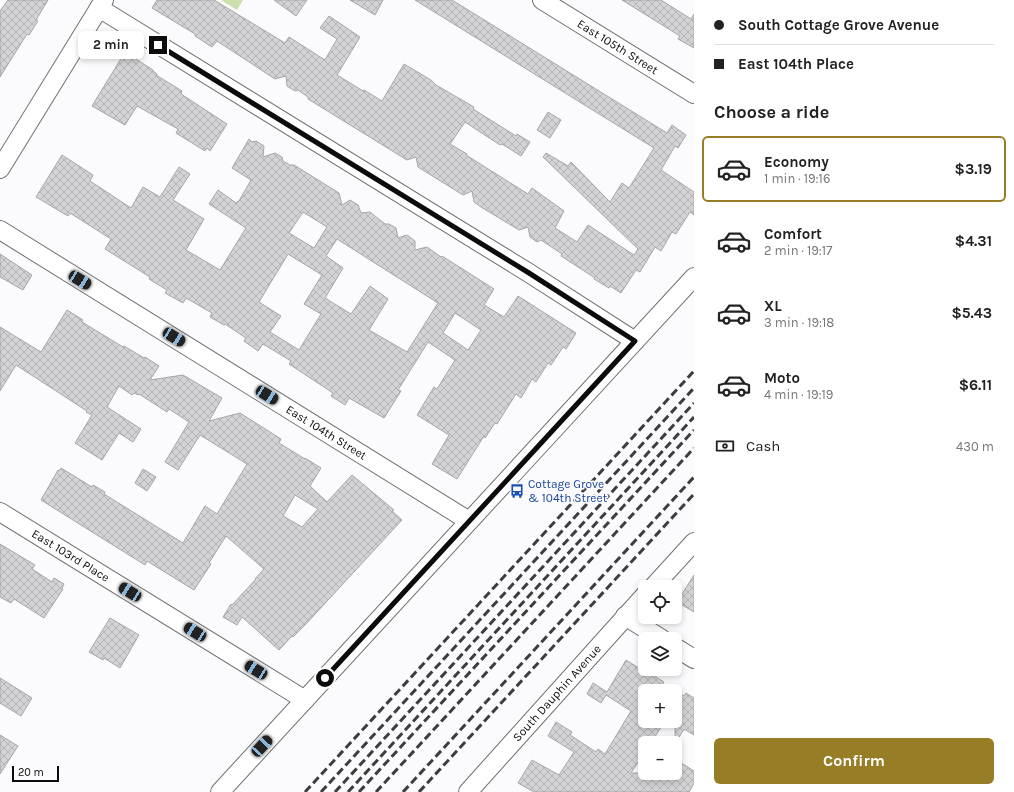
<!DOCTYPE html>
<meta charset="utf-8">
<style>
body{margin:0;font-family:Karla,sans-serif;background:#f2f2f2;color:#222;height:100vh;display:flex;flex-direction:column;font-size:15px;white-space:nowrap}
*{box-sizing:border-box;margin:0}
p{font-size:13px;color:#767676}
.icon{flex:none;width:22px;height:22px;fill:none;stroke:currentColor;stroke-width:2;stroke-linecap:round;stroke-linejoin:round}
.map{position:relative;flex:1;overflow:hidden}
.sheet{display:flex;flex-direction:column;background:#fff;width:320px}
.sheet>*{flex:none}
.top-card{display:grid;align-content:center;height:88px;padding:0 20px;background:#fff}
.fabs{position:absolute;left:638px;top:580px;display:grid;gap:8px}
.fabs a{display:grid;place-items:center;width:44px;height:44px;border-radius:6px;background:#fff;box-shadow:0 2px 6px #0003;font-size:20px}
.scale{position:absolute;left:12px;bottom:10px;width:47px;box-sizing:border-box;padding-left:4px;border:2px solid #0c0c0c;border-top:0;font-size:11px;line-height:14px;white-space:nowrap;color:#0c0c0c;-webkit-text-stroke:3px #fbfbfd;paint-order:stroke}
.end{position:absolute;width:18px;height:18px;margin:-9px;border:5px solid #0c0c0c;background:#fff;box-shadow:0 0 0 2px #fff}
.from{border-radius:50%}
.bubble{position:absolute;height:28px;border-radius:6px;background:#fff;box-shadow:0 2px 6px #0003;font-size:13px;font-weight:700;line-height:28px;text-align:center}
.car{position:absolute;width:12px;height:24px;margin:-12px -6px;border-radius:5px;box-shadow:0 0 3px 1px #0007;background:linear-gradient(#222 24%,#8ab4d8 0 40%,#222 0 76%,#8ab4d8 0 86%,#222 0)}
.top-card b{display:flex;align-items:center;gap:14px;height:38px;font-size:15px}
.top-card b+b{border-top:1px solid #e0e0e0}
.top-card i{width:10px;height:10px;background:#222}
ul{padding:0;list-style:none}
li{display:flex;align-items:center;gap:12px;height:66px;margin:0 8px 6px;padding:0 12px;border:2px solid transparent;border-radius:6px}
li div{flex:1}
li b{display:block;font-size:15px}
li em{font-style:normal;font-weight:700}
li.active{border-color:#977d25}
li>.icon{width:36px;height:36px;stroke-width:1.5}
h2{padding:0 20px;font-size:18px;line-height:48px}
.pay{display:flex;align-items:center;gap:10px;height:44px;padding:0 20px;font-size:15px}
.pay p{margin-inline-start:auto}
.primary-button{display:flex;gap:8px;margin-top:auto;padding:8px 20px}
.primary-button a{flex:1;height:46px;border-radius:6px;background:#977d25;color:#fff;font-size:16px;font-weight:700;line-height:46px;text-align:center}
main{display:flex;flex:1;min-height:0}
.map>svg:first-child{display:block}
.park{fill:url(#park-crowns)}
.building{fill:url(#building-cross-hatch);stroke:#a6a6a7;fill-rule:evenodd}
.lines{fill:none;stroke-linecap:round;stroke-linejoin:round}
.minor-casing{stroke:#707071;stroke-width:20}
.minor{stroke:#fff;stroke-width:18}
.rail{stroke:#3d3d3e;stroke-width:3;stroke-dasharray:8 4;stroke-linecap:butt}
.route{stroke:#0c0c0c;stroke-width:5}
.labels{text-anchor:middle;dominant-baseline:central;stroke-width:3;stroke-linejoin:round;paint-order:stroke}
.street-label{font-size:12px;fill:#0c0c0c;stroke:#fbfbfd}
.transit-label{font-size:12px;fill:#164399;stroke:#fbfbfd;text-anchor:start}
</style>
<main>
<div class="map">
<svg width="694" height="792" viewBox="0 0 694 792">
<defs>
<pattern id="park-crowns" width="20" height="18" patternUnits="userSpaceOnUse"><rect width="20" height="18" fill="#cce0ae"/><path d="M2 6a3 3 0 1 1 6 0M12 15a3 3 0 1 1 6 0" fill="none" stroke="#aebf94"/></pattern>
<pattern id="building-cross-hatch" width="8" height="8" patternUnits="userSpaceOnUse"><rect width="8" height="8" fill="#d3d2d4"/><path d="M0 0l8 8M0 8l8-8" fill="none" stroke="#b4b3b5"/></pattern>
</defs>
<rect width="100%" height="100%" fill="#fbfbfd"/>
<path class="park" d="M221 0H243L237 10Z"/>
<g class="building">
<path d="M8 0H48L36 20 38 21 29 35 27 34 0 77V11Z"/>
<path d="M157 0H214L285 43 289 37 325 60 337 39 320 28 329 16 360 37 337 75 363 91 364 90 382 101 404 64 431 80 436 85 474 107 473 109 516 136 517 134 530 142 521 156 502 144 500 145 465 122 450 144 467 154 466 155 528 194 532 188 564 211 555 228 577 242 588 225 634 255 638 249 543 157 546 153 568 166 571 162 610 202 622 183 629 188 654 148 415 0H452L667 133 672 125 686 135 678 148 675 146 661 170 694 192V215L690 212 676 234 672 232 661 251 655 247 640 272 636 270 621 293 610 286 609 288 594 279 595 278 561 256 562 254 541 240 537 242 530 237 528 227 519 230 481 207 474 202 472 191 463 195 418 167 416 157 407 160 308 99V97L298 90 295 91 287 86 286 76 275 79 217 41 212 47 195 36V34L152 8Z"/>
<path d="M274 0H307L296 16Z"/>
<path d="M350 0H383L375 15Z"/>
<path d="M622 0H661L691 19 694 14V48L678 39 680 36Z"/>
<path d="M125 52 153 70V71L157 74 156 75 182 91 181 94 227 124 210 151 207 148 205 151 176 133 178 129 137 106 125 125 92 106Z"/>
<path d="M548 112 561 120 550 138 537 130Z"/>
<path d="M249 139 252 142 256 141 264 146 263 157 275 153 282 157 283 161 290 165H294L339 193 342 205 350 200 358 205 361 213 370 212 385 224H389L396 228 398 238 407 235 415 241V250L427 247 441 257 442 256 494 289 484 305 504 317 518 296 576 333 566 349 563 347 551 365 548 363 536 382 532 379 521 398 516 394 497 424 495 423 485 438 484 436 457 479 432 464 449 435 417 415 434 387 437 389 455 360 428 342 398 390 401 391 384 418 349 398 345 405 331 396 333 393 289 364 291 361 263 344 258 351 244 341 246 338 225 324 224 325 210 317 212 313 186 298 183 303 165 293 167 290 149 279 150 277 105 249 111 239 70 213 68 216 36 197 62 155 93 175 90 181 131 208 143 187 160 197 179 167 190 174 173 200 204 219 186 250 220 270 246 228 209 204 218 190 236 203 238 201H239L251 180 232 168ZM303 212 327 227 314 248 289 233ZM337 239 438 303 407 352 369 330 388 299 370 286 351 314 325 298 343 268 326 256ZM288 254 322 275 304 304 321 314 299 350 270 332 281 316 259 302ZM455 313 481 330 468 350 443 333Z"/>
<path d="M0 254 32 275 23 290 0 277Z"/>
<path d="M67 310 83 320 82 322 123 347 124 346 144 358 145 357 159 366 150 380 183 375 222 398 209 421 240 413 281 439 279 443 305 459V458L321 468 310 486 327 502 352 475 394 510 392 511 402 520 305 625 293 637 292 636 279 650 242 617 237 625 223 617 231 604 232 605 256 579H255L264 569 226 536 209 563 211 564 194 590 147 561 145 565 41 500 58 470 59 471 61 468 92 487 93 485 105 492 104 494 183 543 205 506 217 514 247 464 200 435 178 470 165 462 189 422 169 409 167 412 139 394 138 395 134 393 132 395 119 386 107 407 141 429 133 442 119 433 102 460 75 443 92 415 86 412 87 411 16 365 0 391V327L41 352ZM295 495 318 509 302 527 283 516Z"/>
<path d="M143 469 156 477 147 491 135 483Z"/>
<path d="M0 544 35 565 32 569 52 582 54 578 64 584 62 588 63 589 44 618 14 599 11 603 0 597Z"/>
<path d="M694 575V612L677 602Z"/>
<path d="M110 618 139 635 120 668 104 658 103 660 89 652Z"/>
<path d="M626 660 647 673 648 672 664 682 658 691H645V721H665L651 743H645V752L631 773H675V759L694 771V783L689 792H534L518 783 532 760 559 775 574 752 548 736 556 722 572 732 570 735 596 752 598 749 605 754 631 711 606 695 601 703 587 694 593 683 607 692Z"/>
<path d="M0 678 32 698 21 716 0 703Z"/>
<path d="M675 690 684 696 686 693 694 698V735L684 729 675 744Z"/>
<path d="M0 735 18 746 0 774Z"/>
</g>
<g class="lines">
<defs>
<g id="minor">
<path id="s1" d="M542 0 694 94"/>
<path d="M99 8 529 273 635 341"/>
<path d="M0 169 104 0"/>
<path id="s2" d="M0 230 469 521"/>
<path id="s3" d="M0 512 305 700"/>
<path d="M653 587 694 542"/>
<path d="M625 616 662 639"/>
<path d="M675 647 694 659"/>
<path d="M220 792 694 277"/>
<path id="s4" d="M468 792 645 595"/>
</g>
</defs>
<use href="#minor" class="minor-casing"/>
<use href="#minor" class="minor"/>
<g class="rail">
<path d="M305 792 694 371"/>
<path d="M321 792 694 388"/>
<path d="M335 792 694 403"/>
<path d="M348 792 694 417"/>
<path d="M359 792 694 430"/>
<path d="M376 792 694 448"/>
<path d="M403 792 694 477"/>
<path d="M419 792 694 494"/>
</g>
</g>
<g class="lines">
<path class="route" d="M158 45 529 273 635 341 325 678"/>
</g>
<defs>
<symbol id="bus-bare" viewBox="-9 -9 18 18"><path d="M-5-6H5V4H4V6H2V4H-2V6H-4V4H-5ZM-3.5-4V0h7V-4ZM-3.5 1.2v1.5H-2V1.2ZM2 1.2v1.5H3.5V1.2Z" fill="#1a4fb4" stroke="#fbfbfd" stroke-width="2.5" paint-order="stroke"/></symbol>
</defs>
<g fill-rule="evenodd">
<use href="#bus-bare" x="507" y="481" width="20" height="20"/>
</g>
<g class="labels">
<g class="street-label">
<text stroke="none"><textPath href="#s1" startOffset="89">East 105th Street</textPath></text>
<text stroke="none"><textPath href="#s2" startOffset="384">East 104th Street</textPath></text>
<text stroke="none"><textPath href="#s3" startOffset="83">East 103rd Place</textPath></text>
<text stroke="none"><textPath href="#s4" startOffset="133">South Dauphin Avenue</textPath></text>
</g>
<g class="transit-label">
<text x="528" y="484">Cottage Grove<tspan x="528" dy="14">&amp; 104th Street</tspan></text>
</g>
</g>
</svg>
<div class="fabs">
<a><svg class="icon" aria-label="locate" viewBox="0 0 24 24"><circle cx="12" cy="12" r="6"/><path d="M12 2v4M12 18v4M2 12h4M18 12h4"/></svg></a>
<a><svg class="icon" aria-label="layers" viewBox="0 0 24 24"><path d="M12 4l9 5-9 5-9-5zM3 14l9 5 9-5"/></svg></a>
<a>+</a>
<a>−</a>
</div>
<div class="scale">20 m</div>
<i class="end from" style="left:325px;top:678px"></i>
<i class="end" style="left:158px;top:45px"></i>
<div class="bubble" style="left:78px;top:31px;width:66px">2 min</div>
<i class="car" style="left:80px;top:280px;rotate:122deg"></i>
<i class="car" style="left:174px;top:337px;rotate:122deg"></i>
<i class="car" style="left:267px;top:395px;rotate:122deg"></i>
<i class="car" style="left:130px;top:592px;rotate:302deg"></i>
<i class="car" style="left:195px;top:632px;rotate:302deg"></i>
<i class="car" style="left:256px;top:670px;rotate:302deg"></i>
<i class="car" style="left:262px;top:746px;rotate:43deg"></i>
</div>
<section class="sheet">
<div class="top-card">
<b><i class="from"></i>South Cottage Grove Avenue</b>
<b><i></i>East 104th Place</b>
</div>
<h2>Choose a ride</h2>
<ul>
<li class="active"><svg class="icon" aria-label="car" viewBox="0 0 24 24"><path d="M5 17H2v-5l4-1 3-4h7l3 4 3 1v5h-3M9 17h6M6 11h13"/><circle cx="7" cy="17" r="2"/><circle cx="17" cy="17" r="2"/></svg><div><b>Economy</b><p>1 min · 19:16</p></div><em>$3.19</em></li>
<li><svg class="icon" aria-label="car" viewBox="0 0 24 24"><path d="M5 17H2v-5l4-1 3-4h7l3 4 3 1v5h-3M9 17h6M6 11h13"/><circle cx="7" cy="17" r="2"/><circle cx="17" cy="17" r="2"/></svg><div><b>Comfort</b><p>2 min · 19:17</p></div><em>$4.31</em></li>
<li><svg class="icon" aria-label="car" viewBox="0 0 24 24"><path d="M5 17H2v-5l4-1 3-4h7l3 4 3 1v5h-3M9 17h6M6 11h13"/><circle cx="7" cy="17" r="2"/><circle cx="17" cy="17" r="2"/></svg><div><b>XL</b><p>3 min · 19:18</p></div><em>$5.43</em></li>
<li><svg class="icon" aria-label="car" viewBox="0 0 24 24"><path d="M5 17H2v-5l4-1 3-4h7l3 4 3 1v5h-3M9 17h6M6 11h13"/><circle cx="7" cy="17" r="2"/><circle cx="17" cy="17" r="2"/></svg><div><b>Moto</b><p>4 min · 19:19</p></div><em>$6.11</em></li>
</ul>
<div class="pay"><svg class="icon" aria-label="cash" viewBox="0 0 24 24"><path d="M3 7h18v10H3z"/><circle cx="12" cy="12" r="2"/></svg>Cash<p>430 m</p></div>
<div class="primary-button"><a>Confirm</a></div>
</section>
</main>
